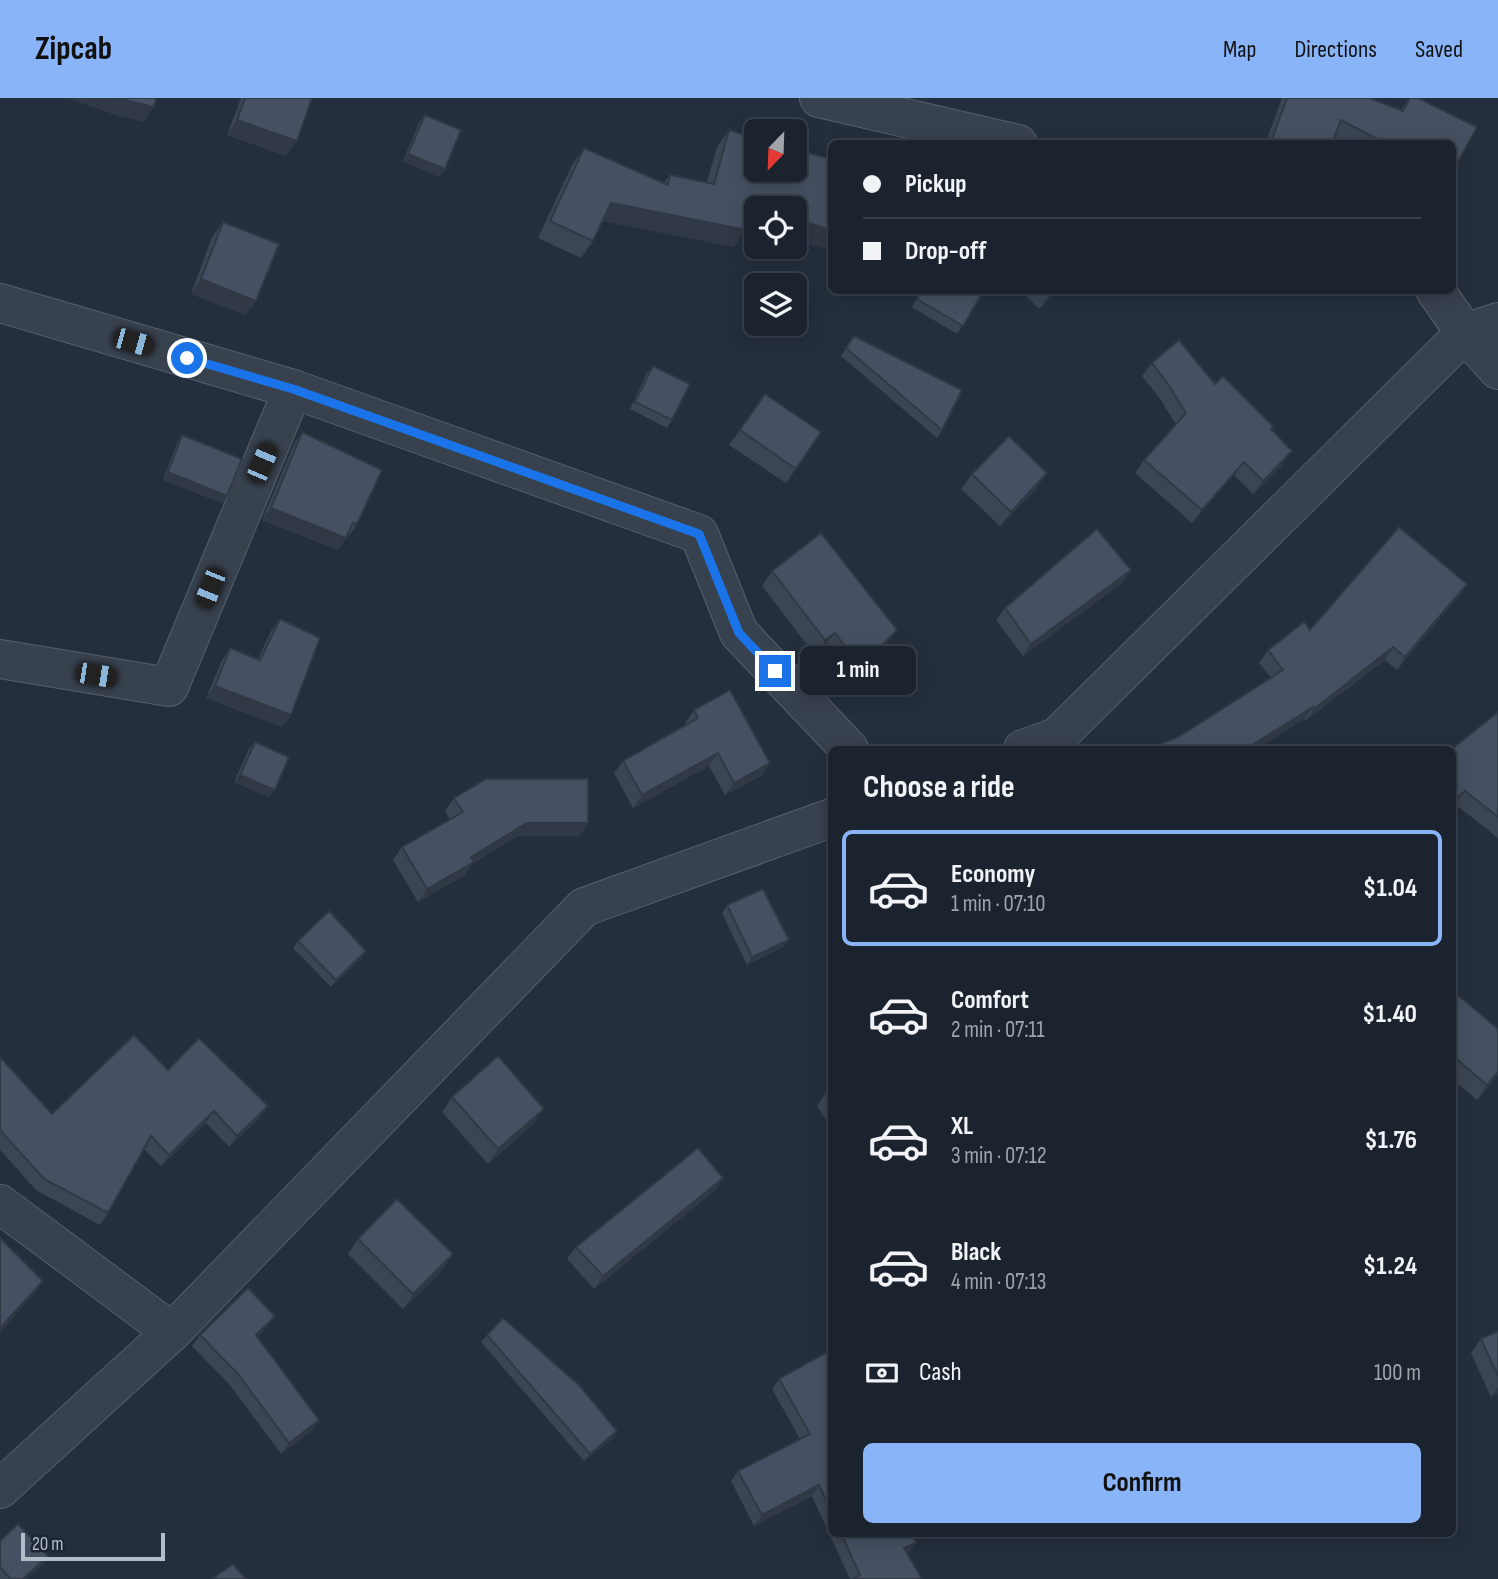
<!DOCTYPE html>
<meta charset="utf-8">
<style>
body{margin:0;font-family:"Sofia Sans Condensed",sans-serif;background:#282f3a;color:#f1f3f6;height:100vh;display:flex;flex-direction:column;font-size:26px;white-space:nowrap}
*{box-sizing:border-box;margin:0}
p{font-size:23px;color:#a0a4aa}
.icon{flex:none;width:38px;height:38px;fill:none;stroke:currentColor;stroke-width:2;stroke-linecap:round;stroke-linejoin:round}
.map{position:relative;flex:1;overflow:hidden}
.details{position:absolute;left:828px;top:648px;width:628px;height:791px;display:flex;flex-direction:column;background:#1b232e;border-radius:10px;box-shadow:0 4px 18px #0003,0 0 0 2px #39404a}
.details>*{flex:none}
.hud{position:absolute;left:828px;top:42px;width:628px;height:154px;border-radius:10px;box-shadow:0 4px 18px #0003,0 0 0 2px #39404a;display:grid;align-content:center;height:154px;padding:0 35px;background:#1b232e}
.needle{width:46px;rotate:203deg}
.controls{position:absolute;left:744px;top:21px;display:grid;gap:14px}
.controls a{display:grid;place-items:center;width:63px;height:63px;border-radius:10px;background:#1b232e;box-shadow:0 4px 18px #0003,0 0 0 2px #39404a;font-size:35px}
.scale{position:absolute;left:21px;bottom:18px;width:144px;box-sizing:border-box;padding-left:7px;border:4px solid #b4bcc9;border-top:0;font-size:19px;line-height:24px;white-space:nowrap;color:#b4bcc9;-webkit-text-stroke:5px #1d2633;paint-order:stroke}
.end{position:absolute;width:32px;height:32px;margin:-16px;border:9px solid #1a73e8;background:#fff;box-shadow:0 0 0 4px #fff}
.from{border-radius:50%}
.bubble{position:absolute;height:49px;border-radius:10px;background:#1b232e;box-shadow:0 4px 18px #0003,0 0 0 2px #39404a;font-size:23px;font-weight:700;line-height:49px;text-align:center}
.car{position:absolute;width:21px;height:42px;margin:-21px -10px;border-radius:9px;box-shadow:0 0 5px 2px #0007;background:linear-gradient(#222 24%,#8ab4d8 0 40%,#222 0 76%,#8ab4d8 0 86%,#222 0)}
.hud b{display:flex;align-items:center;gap:24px;height:66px;font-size:26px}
.hud b+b{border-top:2px solid #39404a}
.hud i{width:18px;height:18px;background:#f1f3f6}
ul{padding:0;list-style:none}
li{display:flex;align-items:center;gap:21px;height:116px;margin:0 14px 10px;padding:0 21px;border:4px solid transparent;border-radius:10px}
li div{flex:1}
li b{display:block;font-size:26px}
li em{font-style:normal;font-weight:700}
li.on{border-color:#8ab4f8}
li>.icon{width:63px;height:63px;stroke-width:1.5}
h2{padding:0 35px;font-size:32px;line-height:84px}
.pay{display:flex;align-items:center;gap:18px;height:77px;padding:0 35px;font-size:26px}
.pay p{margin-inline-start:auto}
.action{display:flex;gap:14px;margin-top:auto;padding:14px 35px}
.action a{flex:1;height:80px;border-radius:10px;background:#8ab4f8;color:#111;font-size:28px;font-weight:700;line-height:80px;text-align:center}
header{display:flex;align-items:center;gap:42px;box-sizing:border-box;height:98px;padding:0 35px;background:#8ab4f8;color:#111}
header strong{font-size:33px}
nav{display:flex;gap:38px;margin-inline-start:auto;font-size:24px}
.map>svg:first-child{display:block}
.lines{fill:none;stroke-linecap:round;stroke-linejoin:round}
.minor-casing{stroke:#565f6c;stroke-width:40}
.minor{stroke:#38414e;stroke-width:38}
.wall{fill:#3b4654}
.shaded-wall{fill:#303945}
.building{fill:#455162;stroke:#303945;stroke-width:2}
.route{stroke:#1a73e8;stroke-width:9}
</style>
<header>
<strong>Zipcab</strong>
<nav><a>Map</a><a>Directions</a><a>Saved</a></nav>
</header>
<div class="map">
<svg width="1498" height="1481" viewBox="0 0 1498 1481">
<rect width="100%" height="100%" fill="#242f3e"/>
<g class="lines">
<defs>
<g id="minor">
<path d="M819 0 1018 46"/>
<path d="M1435 192 1465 235 1498 272"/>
<path d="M0 205 293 291 699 436 739 535 849 651"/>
<path d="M0 561 169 589 293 291"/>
<path d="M1023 651 1057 639 1465 235 1498 224"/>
<path d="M0 1106 172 1234"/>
<path d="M0 1391 172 1234 584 809 831 720"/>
</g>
</defs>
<use href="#minor" class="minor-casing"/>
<use href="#minor" class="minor"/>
</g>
<g class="wall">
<path d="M241 0H312L286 58 227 37Z"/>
<path d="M1282 0H1369L1401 12 1409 0H1418L1452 46H1347L1334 39 1332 46H1265Z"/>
<path d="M425 17 445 71 439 79 403 63 419 25Z"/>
<path d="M729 32 831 61V152L794 142V110H756V131L747 129 734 149 603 123 593 143 581 160 538 140 572 67 584 50 664 85 670 77 707 84 717 49Z"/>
<path d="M223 124 246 217 191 196 212 139Z"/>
<path d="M921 192H984L957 236 912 209Z"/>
<path d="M1020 192H1058L1039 211Z"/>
<path d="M854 238 942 332 937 340 841 258Z"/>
<path d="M1152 265 1215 286 1273 328 1271 331 1283 366 1253 396 1234 377 1192 425 1135 375 1144 362 1176 327 1161 302 1142 278Z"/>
<path d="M653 268 672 322 667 330 630 311 647 275Z"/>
<path d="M765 296 821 334 786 385 729 347Z"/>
<path d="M302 334 357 426 349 438 347 437 338 452 262 422 294 346Z"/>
<path d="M182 337 227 398 222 405 163 382 177 345Z"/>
<path d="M972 376 1037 390 1000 428 961 391Z"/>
<path d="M772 473 897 532 886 547 850 584 824 550 815 557 762 488Z"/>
<path d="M1123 484 1023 558 996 522 1005 510Z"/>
<path d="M1467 486 1458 499 1397 572 1385 562 1305 623 1304 621 1257 651H1147L1178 639 1271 580 1259 565 1268 552 1310 532Z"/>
<path d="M280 521 291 617 282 629 206 600 222 562 230 550 258 561 271 533Z"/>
<path d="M694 612 770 665 761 678 725 697 709 668 633 710 614 675 623 663 686 627 685 625Z"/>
<path d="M1498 614V740L1455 706 1452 709V651Z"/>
<path d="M255 644 269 699 234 684 249 651Z"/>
<path d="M454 700 588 725 579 738H518L473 765 465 777 418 804 393 762 402 749 450 721 445 713Z"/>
<path d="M727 807 789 842 783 849 747 867 722 815Z"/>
<path d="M298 843 361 861 331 889 293 850Z"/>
<path d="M1452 892 1498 977 1477 1002 1452 981Z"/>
<path d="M0 959 52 1016 168 972 268 1008 260 1020 229 1049 206 1025 161 1068 144 1051 108 1115 100 1127 36 1092 0 1052Z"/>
<path d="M831 992V1030L817 1008 825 996Z"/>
<path d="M452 999 534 1025 488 1066 442 1014Z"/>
<path d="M723 1080 714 1093 594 1191 567 1161 576 1149Z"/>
<path d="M358 1141 443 1171 403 1211 348 1156Z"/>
<path d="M267 1229 257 1239 319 1322 311 1333 281 1356 230 1287 192 1248 200 1237Z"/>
<path d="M1498 1233V1296L1491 1299 1471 1255 1481 1241Z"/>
<path d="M487 1237 617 1333 612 1341 584 1363 481 1244Z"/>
<path d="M831 1257V1435H911L908 1456 922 1481H850L812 1398 754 1428 731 1383 738 1373 800 1341 772 1291 779 1281Z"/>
<path d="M0 1443 48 1458 43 1466 26 1481H0Z"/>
</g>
<g class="shaded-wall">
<path d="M67 0H119L154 9 144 24 118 18Z"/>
<path d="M237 22 297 43 286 58 227 37Z"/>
<path d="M1272 41 1283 46H1269Z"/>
<path d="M408 56 445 71 439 79 403 63Z"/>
<path d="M611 105 746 132 734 149 599 122Z"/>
<path d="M754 110 756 111V131L742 128Z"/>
<path d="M794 121 831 132V152L794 142Z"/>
<path d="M201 181 256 203 246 217 191 196Z"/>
<path d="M1054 192H1058L1039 211 1050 196Z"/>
<path d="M1292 353 1283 366 1253 396 1263 383Z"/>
<path d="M1244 364 1234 377 1192 425 1202 412Z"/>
<path d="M168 374 227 398 222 405 163 382Z"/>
<path d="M1047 375 1037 390 1000 428 1011 414Z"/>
<path d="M271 410 346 440 338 452 262 422Z"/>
<path d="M1131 472 1123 484 1023 558 1031 546Z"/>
<path d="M1467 486 1458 499 1397 572 1405 559Z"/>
<path d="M897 532 886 547 850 584 861 569Z"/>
<path d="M835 535 824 550 815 557 825 542Z"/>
<path d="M1393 549 1385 562 1305 623 1314 611Z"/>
<path d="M215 588 291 617 282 629 206 600Z"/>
<path d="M1313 609 1304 621 1257 651H1246Z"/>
<path d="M718 655 709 668 633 710 642 697Z"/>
<path d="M770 665 761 678 725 697 734 685Z"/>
<path d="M240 677 275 692 269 699 234 684Z"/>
<path d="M1465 693 1455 706 1452 709V703Z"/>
<path d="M527 725H588L579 738H518L473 765 465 777 418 804 427 791 471 759Z"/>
<path d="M789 842 783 849 747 867 752 859Z"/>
<path d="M366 853 361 861 331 889 336 882Z"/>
<path d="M1498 974V977L1477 1002 1487 987Z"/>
<path d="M268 1008 260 1020 229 1049 237 1038Z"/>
<path d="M544 1011 534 1025 488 1066 498 1051Z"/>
<path d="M214 1013 206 1025 161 1068 169 1057Z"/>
<path d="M723 1080 714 1093 594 1191 603 1178Z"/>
<path d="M453 1156 443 1171 403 1211 413 1196Z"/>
<path d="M43 1183 31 1200 0 1234V1230Z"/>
<path d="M275 1218 267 1229 248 1248 256 1237Z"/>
<path d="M1498 1289V1296L1491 1299Z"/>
<path d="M319 1322 311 1333 281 1356 289 1345Z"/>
<path d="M617 1333 612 1341 584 1363 590 1356Z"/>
<path d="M819 1387 812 1398 754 1428 762 1417Z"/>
<path d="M916 1445 909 1455 897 1460 904 1450Z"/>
<path d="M48 1458 43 1466 26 1481H23Z"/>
</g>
<g class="building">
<path d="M119 0H156L154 9 129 3Z"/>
<path d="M245 0H312L297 43 237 22Z"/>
<path d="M1287 0H1369L1403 13 1410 0H1418L1477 29 1452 75V46H1387L1341 22 1332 46H1283L1272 41Z"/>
<path d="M425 17 461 32 445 71 408 56Z"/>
<path d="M729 32 756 40V72H794V51L831 61V132L794 121V110H754L746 132 611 105 593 143 550 123 584 50 668 87 670 77 714 86Z"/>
<path d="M223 124 279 146 256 203 201 181Z"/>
<path d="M922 192H984L963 228 917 201Z"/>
<path d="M1046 192H1054L1050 196Z"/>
<path d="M854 238 962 292 942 332 846 250Z"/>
<path d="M1179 242 1215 286 1223 278 1273 328 1271 331 1292 353 1263 383 1244 364 1202 412 1144 362 1186 315 1170 289 1152 265Z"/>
<path d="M653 268 690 286 672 322 635 304Z"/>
<path d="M765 296 821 334 796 371 740 332Z"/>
<path d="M302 334 382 372 357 426 353 425 346 440 271 410Z"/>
<path d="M182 337 242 361 227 398 168 374Z"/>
<path d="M1009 338 1047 375 1011 414 972 376Z"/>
<path d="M1399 429 1467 486 1405 559 1393 549 1314 611 1313 609 1246 651H1147L1178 639 1283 572 1268 552 1304 524 1310 532Z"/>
<path d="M1097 431 1131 472 1031 546 1005 510Z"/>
<path d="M821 435 897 532 861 569 835 535 825 542 772 473Z"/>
<path d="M280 521 320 540 291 617 215 588 230 550 260 562Z"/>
<path d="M730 592 770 665 734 685 718 655 642 697 623 663 698 620 694 612Z"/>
<path d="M1498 614V719L1465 693 1452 703V651Z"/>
<path d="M255 644 289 659 275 692 240 677Z"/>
<path d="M486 681H588V725H527L471 759 474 764 427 791 402 749 463 714 454 700Z"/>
<path d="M763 791 789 842 752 859 727 807Z"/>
<path d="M329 813 366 853 336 882 298 843Z"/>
<path d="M1452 892 1498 931V974L1487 987 1452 957Z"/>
<path d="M134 937 168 972 199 940 268 1008 237 1038 214 1013 169 1057 151 1038 108 1115 44 1081 0 1032V959L52 1016Z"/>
<path d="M498 958 544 1011 498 1051 452 999Z"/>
<path d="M831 992V1006L825 996Z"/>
<path d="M698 1050 723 1080 603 1178 576 1149Z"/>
<path d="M397 1101 453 1156 413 1196 358 1141Z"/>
<path d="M0 1140 43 1183 0 1230Z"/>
<path d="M248 1190 275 1218 256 1237 319 1322 289 1345 238 1276 200 1237Z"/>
<path d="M503 1220 580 1288 617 1333 590 1356 487 1237Z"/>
<path d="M1498 1233V1278L1481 1241Z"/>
<path d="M829 1253 831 1257V1413L819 1387 762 1417 738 1373 810 1336 779 1281Z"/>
<path d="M18 1426 48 1458 23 1481H11L0 1469V1443Z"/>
<path d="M841 1435H911L916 1445 904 1450 922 1481H853L860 1477Z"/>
<path d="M233 1466 246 1481H212Z"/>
</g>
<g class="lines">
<path class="route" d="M187 260 293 291 699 436 739 535 775 573"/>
</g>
</svg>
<div class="controls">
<a><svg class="needle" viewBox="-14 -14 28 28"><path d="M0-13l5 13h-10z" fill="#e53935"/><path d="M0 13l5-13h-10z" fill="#a0a4aa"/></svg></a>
<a><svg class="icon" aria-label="locate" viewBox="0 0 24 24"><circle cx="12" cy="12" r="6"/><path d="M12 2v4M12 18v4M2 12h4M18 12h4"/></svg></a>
<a><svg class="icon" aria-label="layers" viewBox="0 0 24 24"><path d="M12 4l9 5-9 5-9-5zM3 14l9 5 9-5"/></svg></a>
</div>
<div class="scale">20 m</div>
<i class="end from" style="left:187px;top:260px"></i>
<i class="end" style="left:775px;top:573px"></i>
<div class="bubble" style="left:800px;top:548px;width:116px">1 min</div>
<i class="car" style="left:133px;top:244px;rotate:106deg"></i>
<i class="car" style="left:262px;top:365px;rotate:23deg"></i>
<i class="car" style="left:210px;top:490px;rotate:202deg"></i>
<i class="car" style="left:96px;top:577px;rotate:99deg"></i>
<div class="hud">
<b><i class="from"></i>Pickup</b>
<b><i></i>Drop-off</b>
</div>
<section class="details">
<h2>Choose a ride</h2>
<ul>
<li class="on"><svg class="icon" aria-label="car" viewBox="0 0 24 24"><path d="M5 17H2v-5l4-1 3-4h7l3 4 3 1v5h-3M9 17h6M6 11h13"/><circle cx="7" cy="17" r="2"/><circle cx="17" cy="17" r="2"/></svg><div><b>Economy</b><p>1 min · 07:10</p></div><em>$1.04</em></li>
<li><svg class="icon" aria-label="car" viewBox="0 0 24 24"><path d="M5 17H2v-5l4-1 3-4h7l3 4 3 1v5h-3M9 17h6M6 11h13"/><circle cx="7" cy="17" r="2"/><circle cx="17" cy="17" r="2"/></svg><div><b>Comfort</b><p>2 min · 07:11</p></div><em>$1.40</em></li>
<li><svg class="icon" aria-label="car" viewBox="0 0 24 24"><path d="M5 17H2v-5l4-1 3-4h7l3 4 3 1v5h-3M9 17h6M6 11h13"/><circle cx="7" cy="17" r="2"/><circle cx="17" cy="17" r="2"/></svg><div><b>XL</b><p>3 min · 07:12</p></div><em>$1.76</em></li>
<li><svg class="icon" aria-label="car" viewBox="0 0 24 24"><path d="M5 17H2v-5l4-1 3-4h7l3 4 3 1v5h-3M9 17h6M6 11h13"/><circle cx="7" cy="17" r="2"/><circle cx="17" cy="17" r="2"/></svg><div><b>Black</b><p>4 min · 07:13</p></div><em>$1.24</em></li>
</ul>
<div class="pay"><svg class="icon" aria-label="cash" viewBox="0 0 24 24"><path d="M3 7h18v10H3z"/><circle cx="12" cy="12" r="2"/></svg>Cash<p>100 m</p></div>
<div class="action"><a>Confirm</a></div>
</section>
</div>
